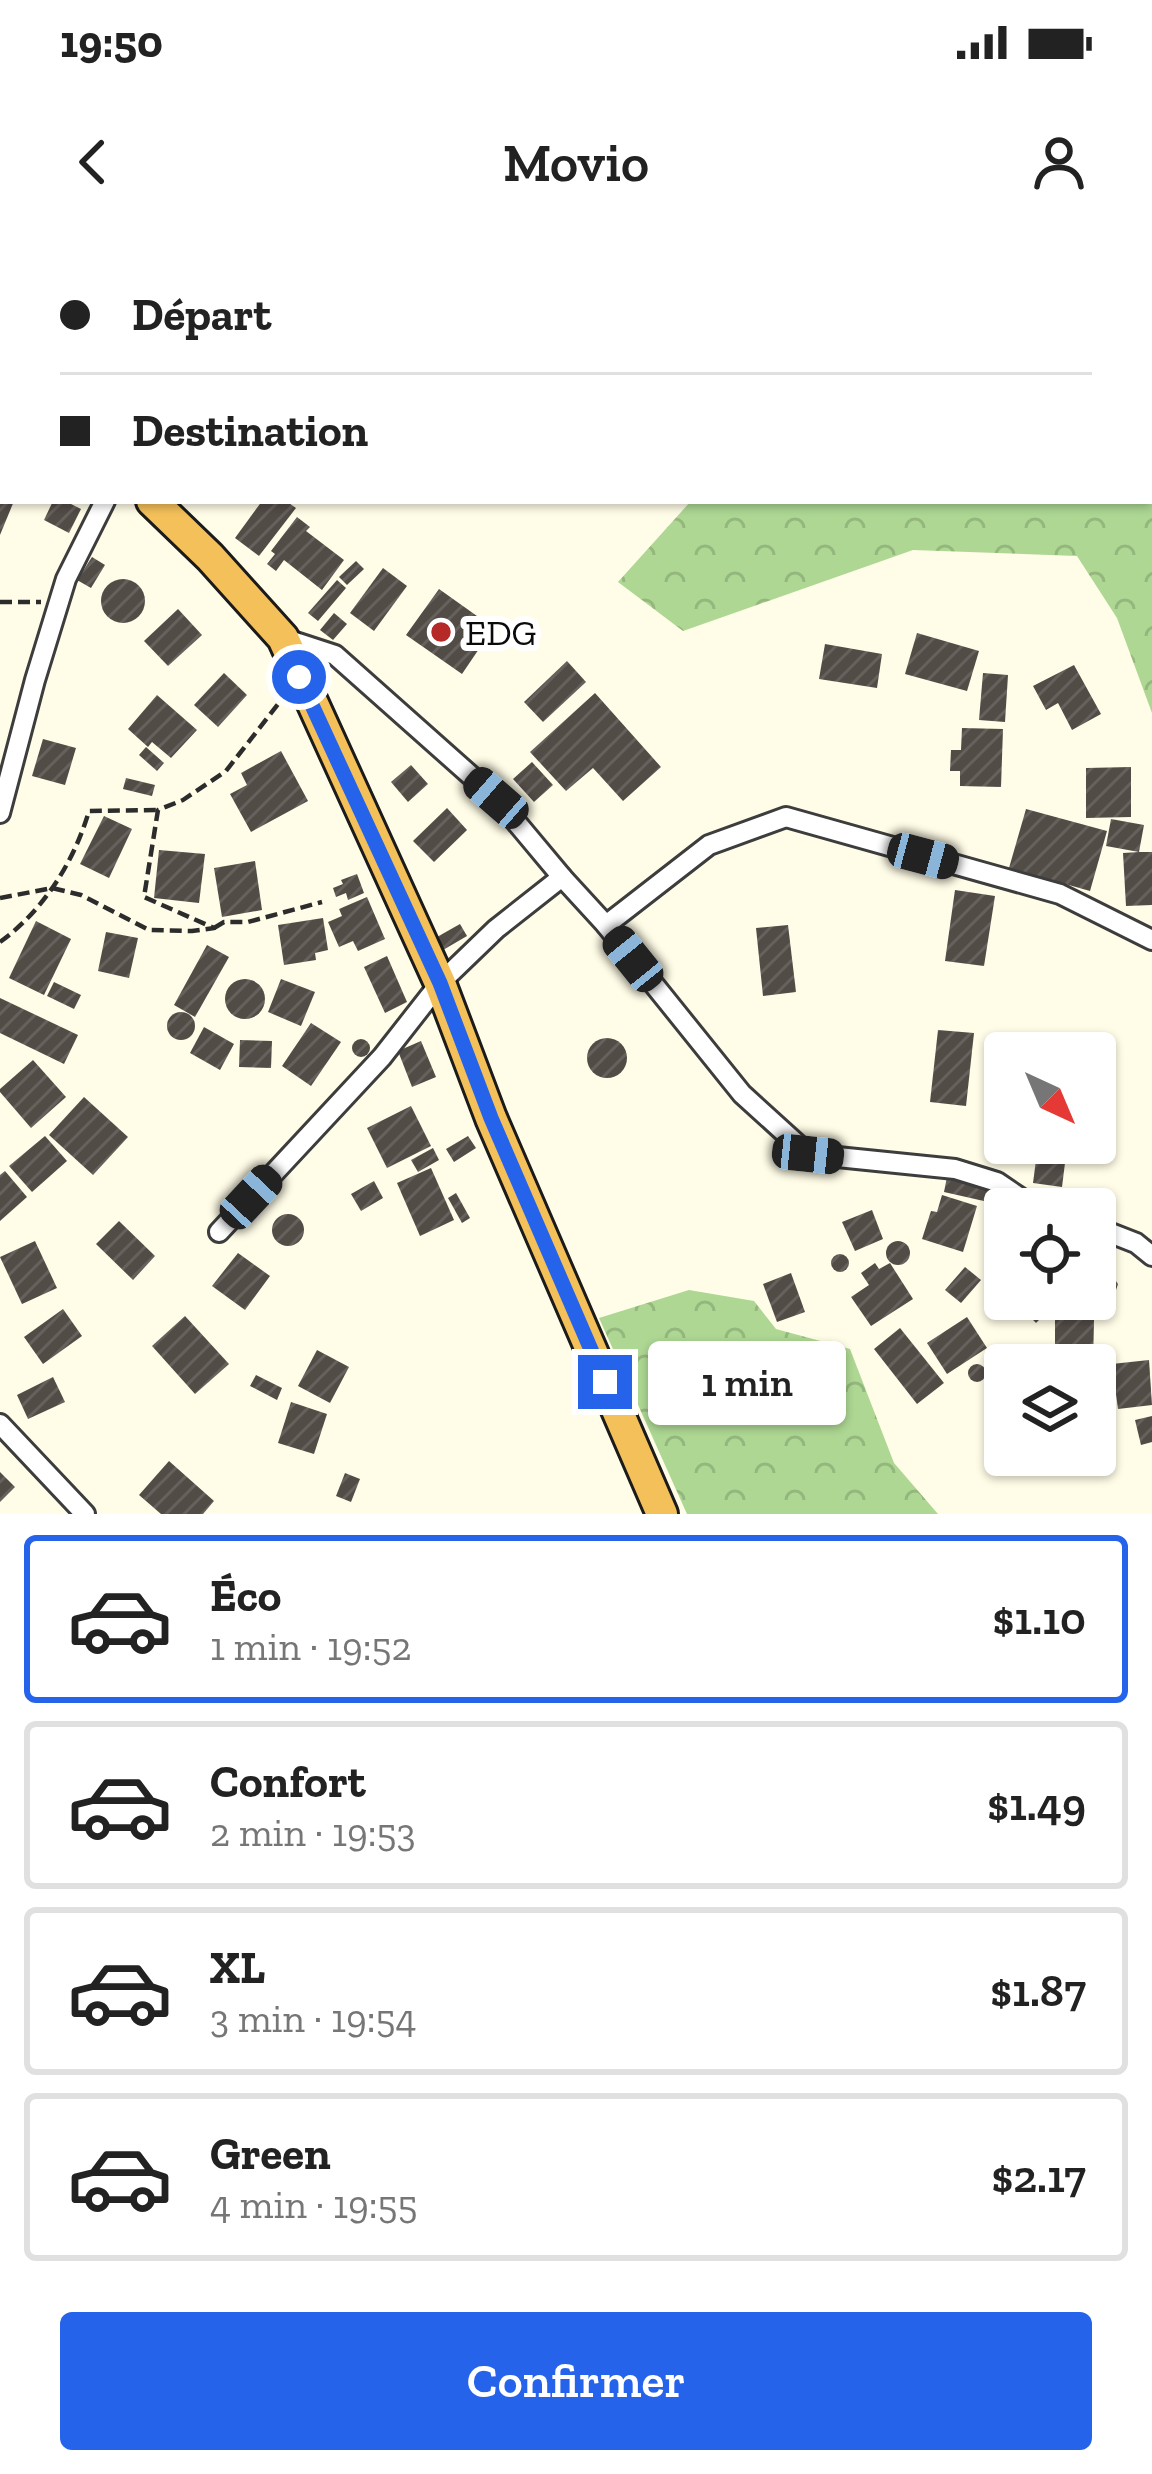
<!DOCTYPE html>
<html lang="fr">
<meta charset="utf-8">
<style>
body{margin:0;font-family:"Zilla Slab",serif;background:#f6f6f6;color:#222;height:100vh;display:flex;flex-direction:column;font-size:45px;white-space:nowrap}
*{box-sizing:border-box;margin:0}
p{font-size:39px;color:#767676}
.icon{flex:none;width:66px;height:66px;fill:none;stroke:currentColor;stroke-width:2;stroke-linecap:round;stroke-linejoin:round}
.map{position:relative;height:1274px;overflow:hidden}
.sheet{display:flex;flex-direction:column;background:#fff;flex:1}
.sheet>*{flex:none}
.top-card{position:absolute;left:0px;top:0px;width:1152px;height:264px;box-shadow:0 3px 9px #0004;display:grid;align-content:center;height:264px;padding:0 60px;background:#fff}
.needle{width:78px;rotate:136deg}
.buttons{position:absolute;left:984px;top:792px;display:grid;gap:24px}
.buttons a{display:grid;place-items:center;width:132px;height:132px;border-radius:12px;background:#fff;box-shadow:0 3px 9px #0004;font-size:60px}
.end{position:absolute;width:54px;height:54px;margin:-27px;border:15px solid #2563eb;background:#fff;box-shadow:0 0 0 6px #fff}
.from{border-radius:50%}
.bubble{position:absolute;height:84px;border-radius:12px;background:#fff;box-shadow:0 3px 9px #0004;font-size:39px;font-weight:600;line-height:84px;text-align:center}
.car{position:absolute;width:36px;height:72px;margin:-36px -18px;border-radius:15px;box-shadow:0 0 9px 3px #0007;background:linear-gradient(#222 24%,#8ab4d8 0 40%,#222 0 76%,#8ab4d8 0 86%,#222 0)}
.top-card b{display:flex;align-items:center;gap:42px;height:114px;font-size:45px}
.top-card b+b{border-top:3px solid #e0e0e0}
.top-card i{width:30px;height:30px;background:#222}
ul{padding:21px 0 0;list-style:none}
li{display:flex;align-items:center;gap:36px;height:168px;margin:0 24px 18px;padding:0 36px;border:6px solid #e0e0e0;border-radius:12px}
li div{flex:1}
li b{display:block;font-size:45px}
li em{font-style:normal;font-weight:600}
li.on{border-color:#2563eb}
li>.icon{width:108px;height:108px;stroke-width:1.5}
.action{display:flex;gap:24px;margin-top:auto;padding:24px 60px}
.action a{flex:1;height:138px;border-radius:12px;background:#2563eb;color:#fff;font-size:48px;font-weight:600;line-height:138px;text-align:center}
.status{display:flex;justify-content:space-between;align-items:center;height:84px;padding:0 60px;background:#fff;direction:ltr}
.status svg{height:33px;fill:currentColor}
header{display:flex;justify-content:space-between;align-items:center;height:156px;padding:0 60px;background:#fff;font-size:54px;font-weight:600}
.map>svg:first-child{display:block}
.forest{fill:url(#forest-crowns)}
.building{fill:url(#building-hatch)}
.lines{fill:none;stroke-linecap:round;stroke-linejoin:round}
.minor-casing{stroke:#3d3d3d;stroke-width:24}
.trunk-casing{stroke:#1b1b1b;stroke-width:36}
.path{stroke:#2c2c2c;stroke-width:4.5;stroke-dasharray:12 6;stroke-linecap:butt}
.minor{stroke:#fff;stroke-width:18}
.trunk{stroke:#f3c05a;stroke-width:30}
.route{stroke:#2563eb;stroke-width:15}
.poi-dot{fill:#b52a27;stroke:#fff;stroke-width:4.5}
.labels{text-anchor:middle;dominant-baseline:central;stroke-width:12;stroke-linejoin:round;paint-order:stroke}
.poi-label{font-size:36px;fill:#0a0a0a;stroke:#fff;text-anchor:start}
</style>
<div class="status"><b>19:50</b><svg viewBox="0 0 49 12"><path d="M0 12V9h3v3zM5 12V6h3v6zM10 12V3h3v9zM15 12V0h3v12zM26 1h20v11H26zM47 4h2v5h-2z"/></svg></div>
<header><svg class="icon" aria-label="back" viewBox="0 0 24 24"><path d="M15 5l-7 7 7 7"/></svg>Movio<svg class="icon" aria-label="person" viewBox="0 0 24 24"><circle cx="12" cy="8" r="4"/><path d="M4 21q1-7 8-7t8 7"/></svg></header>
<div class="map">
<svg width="1152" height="1274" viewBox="0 0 1152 1274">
<defs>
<pattern id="forest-crowns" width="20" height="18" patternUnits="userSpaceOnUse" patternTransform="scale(3)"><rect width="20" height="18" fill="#add793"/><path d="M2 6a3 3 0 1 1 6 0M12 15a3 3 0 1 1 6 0" fill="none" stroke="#94b77d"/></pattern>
<pattern id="building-hatch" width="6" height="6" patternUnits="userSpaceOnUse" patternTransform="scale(3)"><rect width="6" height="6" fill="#524c47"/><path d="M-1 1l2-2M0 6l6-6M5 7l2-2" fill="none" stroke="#66615d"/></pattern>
</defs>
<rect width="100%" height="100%" fill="#fffce7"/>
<g class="forest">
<path d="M708 0H1152V473L1117 378 1077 316 913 310 683 391 618 342 691 261H1149V3H709Z"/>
<path d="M689 1050 754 1061 776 1089 850 1109 894 1223 938 1274H687L599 1078Z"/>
</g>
<g class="building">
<path d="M0 261H14L0 295Z"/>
<path d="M53 261H65L81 269 69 293 44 280Z"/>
<path d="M262 261H286L296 268 259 316 235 298Z"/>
<path d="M297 277 310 287 306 291 344 320 322 350 284 320 276 331 267 324 275 314 271 311Z"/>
<path d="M92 317 105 325 91 348 77 340Z"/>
<path d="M356 321 364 329 347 345 339 337Z"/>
<path d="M383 328 407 346 374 391 350 373Z"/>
<circle cx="123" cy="361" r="22"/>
<path d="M337 340 346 348 318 381 308 373Z"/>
<path d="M439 349 477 376 466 392 483 403 462 434 406 395Z"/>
<path d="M178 369 202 395 168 426 144 401Z"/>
<path d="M334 373 347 384 333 400 320 390Z"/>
<path d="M917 393 979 411 967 451 905 434Z"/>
<path d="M825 404 882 414 877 448 819 439Z"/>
<path d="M567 421 586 442 543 482 524 462Z"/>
<path d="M1074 425 1101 474 1072 490 1058 463 1046 470 1033 446Z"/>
<path d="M224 433 247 455 218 487 194 465Z"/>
<path d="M983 433 1008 435 1005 482 979 480Z"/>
<path d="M595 453 661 527 623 561 593 528 566 551 530 512Z"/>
<path d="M157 455 197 490 171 518 152 502 148 507 128 489Z"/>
<path d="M962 488 1003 489 1001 547 960 546V531H950L951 510H961Z"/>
<path d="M43 499 76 508 65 545 32 536Z"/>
<path d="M146 507 164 523 157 531 139 515Z"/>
<path d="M281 511 308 561 251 592 230 554 247 545 241 533Z"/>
<path d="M532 522 553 545 534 562 513 539Z"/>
<path d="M411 525 428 544 408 562 391 542Z"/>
<path d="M1131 527V577L1086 578V528Z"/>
<path d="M126 538 155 545 152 556 123 549Z"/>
<path d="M447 568 467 590 434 622 413 601Z"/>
<path d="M1026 569 1107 591 1090 651 1009 628Z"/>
<path d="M104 576 132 589 109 638 80 624Z"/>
<path d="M1111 579 1144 585 1139 612H1152V665L1126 666 1123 613 1139 612 1106 606Z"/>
<path d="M159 610 205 614 199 663 154 658Z"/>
<path d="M255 621 262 670 222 677 214 628Z"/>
<path d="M357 634 364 653 348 660 346 653 336 657 333 648 343 644 341 640Z"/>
<path d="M955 650 995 656 984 726 945 721Z"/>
<path d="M367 657 385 699 358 711 353 701 339 707 328 682 342 676 339 669Z"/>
<path d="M323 678 328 710 315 713 316 720 284 725 278 685Z"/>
<path d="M36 681 71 699 44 755 9 738Z"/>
<path d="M460 684 467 696 443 710 437 697Z"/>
<path d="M788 685 796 752 763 756 756 688Z"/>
<path d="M106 692 138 698 129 738 98 731Z"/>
<path d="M207 705 229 717 195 777 174 765Z"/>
<path d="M387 716 407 762 385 773 364 727Z"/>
<path d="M281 739 315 752 301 786 268 772Z"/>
<circle cx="245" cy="759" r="20"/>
<path d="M54 742 81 755 74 769 47 756Z"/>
<path d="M0 758 78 795 64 824 0 793Z"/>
<circle cx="181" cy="786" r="14"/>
<path d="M311 783 341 802 311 846 282 826Z"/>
<path d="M204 787 234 804 220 830 190 813Z"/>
<path d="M938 790 974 793 966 866 930 862Z"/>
<circle cx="607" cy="818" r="20"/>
<circle cx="361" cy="808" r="9"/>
<path d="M240 800 272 801 271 828 239 827Z"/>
<path d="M421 801 436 837 412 847 398 811Z"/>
<path d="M33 820 66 857 31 888 0 852V849Z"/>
<path d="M84 857 128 897 93 935 49 895Z"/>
<path d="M411 866 431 906 387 928 367 888Z"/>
<path d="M45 896 67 921 32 952 9 926Z"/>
<path d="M468 896 476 908 454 922 446 909Z"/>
<path d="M433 908 439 920 418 932 411 920Z"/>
<path d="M1036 920 1065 923 1062 947 1033 943Z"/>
<path d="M431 928 454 980 420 996 397 943Z"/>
<path d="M5 931 27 957 0 981V935Z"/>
<path d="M947 937 1001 949 997 964 944 952Z"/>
<path d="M374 941 383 958 361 971 351 954Z"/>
<path d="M456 953 470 978 462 983 448 958Z"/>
<path d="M942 955 977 966 963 1012 922 999 931 971 937 972Z"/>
<path d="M872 970 883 999 855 1011 842 982Z"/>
<circle cx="288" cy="990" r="16"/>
<path d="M119 981 155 1016 133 1040 96 1004Z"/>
<path d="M35 1001 57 1048 22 1064 0 1017Z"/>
<circle cx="898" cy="1013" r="12"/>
<path d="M238 1013 270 1036 245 1070 212 1046Z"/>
<circle cx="840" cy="1023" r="9"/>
<path d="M875 1023 879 1029 890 1023 913 1059 871 1086 851 1057 869 1045 861 1033Z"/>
<path d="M965 1027 981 1040 961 1063 945 1050Z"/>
<path d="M1005 1027V1059H1022L1010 1068 988 1039Z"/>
<path d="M1105 1032 1111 1034 1118 1044 1114 1056 1103 1061 1095 1058V1035Z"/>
<path d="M791 1033 805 1072 777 1082 763 1044Z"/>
<path d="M1031 1059H1060L1036 1083 1022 1068Z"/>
<path d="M63 1069 82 1096 43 1124 24 1097Z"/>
<path d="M185 1076 229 1124 195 1154 152 1106Z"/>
<path d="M967 1077 987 1108 947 1134 927 1103Z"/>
<path d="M1055 1079 1094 1080 1093 1125H1055Z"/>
<path d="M900 1088 944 1143 917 1164 874 1109Z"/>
<path d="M317 1110 349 1127 330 1163 298 1146Z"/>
<path d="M1149 1120 1152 1165 1118 1169 1112 1124Z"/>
<circle cx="977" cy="1133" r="9"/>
<path d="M256 1135 282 1148 277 1160 250 1146Z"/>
<path d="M53 1137 65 1162 28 1179 17 1155Z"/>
<path d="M1005 1139V1174L988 1158Z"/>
<path d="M291 1162 327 1174 314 1214 278 1203Z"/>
<path d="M1152 1176V1202L1141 1205 1135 1180Z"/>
<path d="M169 1221 214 1261 203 1274H161L139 1255Z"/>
<path d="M0 1232 15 1247 0 1262Z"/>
<path d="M345 1233 360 1239 351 1262 336 1256Z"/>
</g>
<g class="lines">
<defs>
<g id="minor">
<path d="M85 3 89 0"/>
<path d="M0 67 3 65"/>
<path d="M0 573 35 440 66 339 105 261"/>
<path d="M562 637 606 685 709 605 786 577 1060 654 1152 700"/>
<path d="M606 685 742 854 808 914 955 929 997 942 1025 961 1047 969"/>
<path d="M1095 987 1136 1003 1152 1016"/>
<path d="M219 992 382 817 440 743 496 689 562 637 496 558 335 415 283 398"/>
<path d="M0 1184 85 1274"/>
</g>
<g id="trunk">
<path d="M0 140 3 142"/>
<path d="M152 261 210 317 283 398 440 743 491 878 662 1274"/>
</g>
</defs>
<use href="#minor" class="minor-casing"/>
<use href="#trunk" class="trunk-casing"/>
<g class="path">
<path d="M0 362H41"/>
<path d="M0 658 52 648 81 655 149 690 192 691 214 688 144 657 158 570 183 560 226 531 282 459"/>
<path d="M214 688 224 682H248L322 662"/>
<path d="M0 702C43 671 74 622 89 571L158 570"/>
</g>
<use href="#minor" class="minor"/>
<use href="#trunk" class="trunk"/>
</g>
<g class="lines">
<path class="route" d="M299 437 440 743 491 878 605 1142"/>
</g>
<circle class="poi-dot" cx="441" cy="392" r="12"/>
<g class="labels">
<g class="poi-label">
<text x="465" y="392">EDG</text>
</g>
</g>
</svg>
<div class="buttons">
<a><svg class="needle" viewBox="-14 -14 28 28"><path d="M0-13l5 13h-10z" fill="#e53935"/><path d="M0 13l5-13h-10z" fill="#767676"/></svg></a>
<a><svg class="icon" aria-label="locate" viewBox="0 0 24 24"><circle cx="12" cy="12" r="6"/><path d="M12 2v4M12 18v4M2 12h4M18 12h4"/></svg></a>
<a><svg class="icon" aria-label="layers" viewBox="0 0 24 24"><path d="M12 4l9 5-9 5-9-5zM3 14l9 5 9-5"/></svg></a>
</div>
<i class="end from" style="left:299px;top:437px"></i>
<i class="end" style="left:605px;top:1142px"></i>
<div class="bubble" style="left:648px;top:1101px;width:198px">1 min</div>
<i class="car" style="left:496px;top:558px;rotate:311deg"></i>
<i class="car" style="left:923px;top:616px;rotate:105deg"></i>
<i class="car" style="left:633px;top:719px;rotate:321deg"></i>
<i class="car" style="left:808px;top:914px;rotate:96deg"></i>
<i class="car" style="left:251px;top:957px;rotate:43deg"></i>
<div class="top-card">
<b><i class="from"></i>Départ</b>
<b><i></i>Destination</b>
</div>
</div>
<section class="sheet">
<ul>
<li class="on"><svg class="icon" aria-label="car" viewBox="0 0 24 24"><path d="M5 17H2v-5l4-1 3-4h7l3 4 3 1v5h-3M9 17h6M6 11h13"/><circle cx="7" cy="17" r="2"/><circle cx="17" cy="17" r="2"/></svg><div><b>Éco</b><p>1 min · 19:52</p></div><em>$1.10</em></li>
<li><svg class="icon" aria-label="car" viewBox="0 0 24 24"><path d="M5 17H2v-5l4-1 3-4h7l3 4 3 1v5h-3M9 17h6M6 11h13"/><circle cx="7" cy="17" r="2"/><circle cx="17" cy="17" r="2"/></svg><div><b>Confort</b><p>2 min · 19:53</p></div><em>$1.49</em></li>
<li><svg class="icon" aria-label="car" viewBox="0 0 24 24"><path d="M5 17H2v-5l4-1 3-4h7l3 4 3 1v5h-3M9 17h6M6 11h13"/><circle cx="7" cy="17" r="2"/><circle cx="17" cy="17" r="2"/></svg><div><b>XL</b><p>3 min · 19:54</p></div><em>$1.87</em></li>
<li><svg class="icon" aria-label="car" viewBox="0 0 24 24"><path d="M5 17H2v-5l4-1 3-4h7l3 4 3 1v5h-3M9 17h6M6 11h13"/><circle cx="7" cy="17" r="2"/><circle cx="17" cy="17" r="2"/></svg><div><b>Green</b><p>4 min · 19:55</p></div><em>$2.17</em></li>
</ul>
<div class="action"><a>Confirmer</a></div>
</section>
